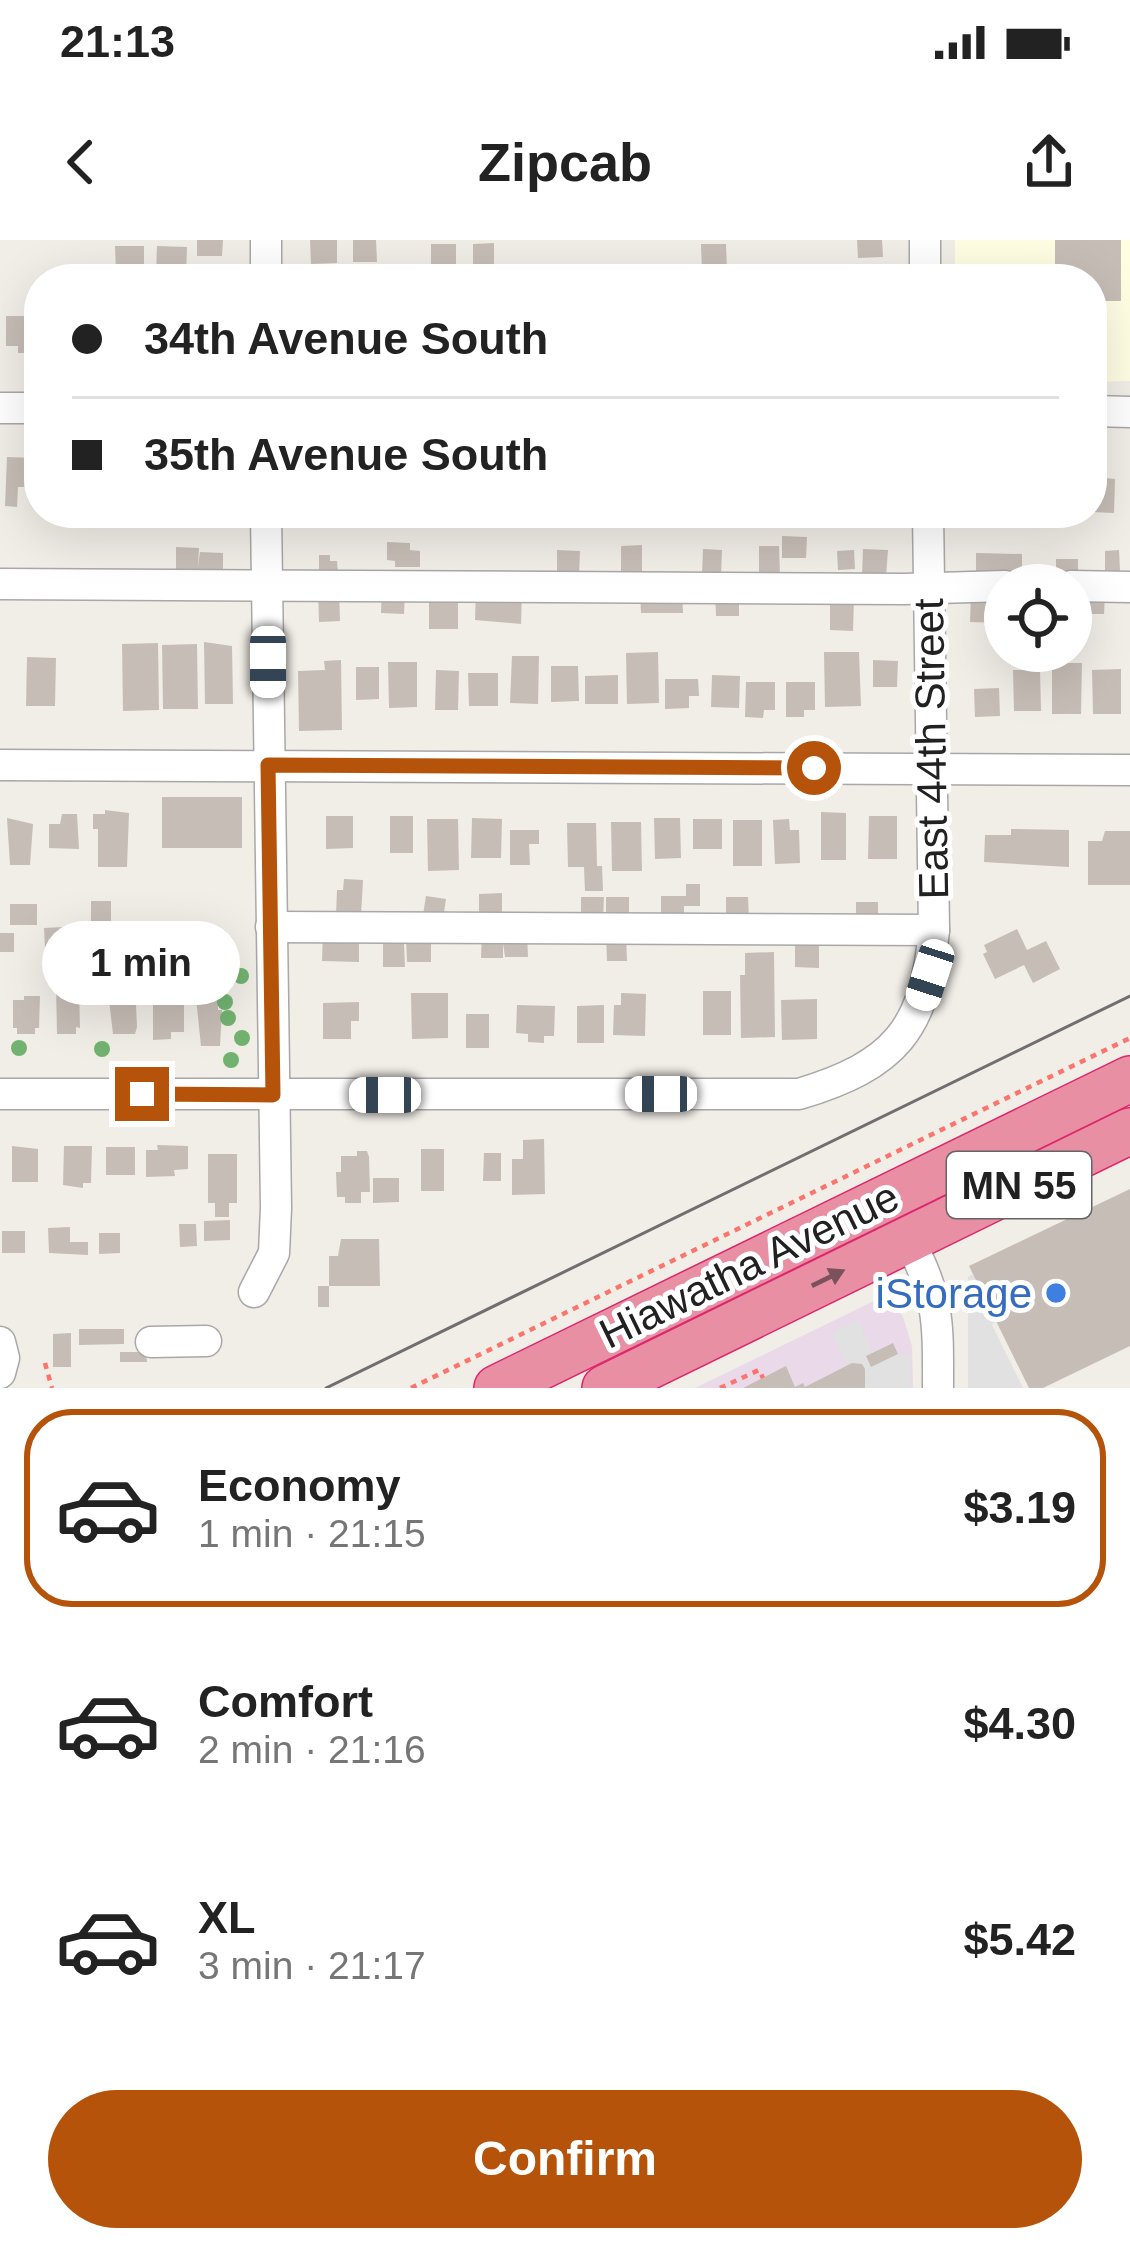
<!DOCTYPE html>
<meta charset="utf-8">
<style>
body{margin:0;font-family:Helvetica,sans-serif;background:#f2f2f2;color:#222;height:100vh;display:flex;flex-direction:column;font-size:45px;white-space:nowrap}
*{box-sizing:border-box;margin:0}
p{font-size:39px;color:#767676}
.icon{flex:none;width:66px;height:66px;fill:none;stroke:currentColor;stroke-width:2;stroke-linecap:round;stroke-linejoin:round}
.map{position:relative;height:1148px;overflow:hidden}
.panel{display:flex;flex-direction:column;background:#fff;flex:1}
.panel>*{flex:none}
.guide{position:absolute;left:24px;top:24px;width:1083px;height:264px;border-radius:48px;box-shadow:0 12px 48px #0002;display:grid;align-content:center;height:264px;padding:0 48px;background:#fff}
.fabs{position:absolute;left:984px;top:324px;display:grid;gap:24px}
.fabs a{display:grid;place-items:center;width:108px;height:108px;border-radius:50%;background:#fff;box-shadow:0 12px 48px #0002;font-size:60px}
.end{position:absolute;width:54px;height:54px;margin:-27px;border:15px solid #b45309;background:#fff;box-shadow:0 0 0 6px #fff}
.from{border-radius:50%}
.bubble{position:absolute;height:84px;border-radius:42px;background:#fff;box-shadow:0 12px 48px #0002;font-size:39px;font-weight:600;line-height:84px;text-align:center}
.car{position:absolute;width:36px;height:72px;margin:-36px -18px;border-radius:15px;box-shadow:0 0 9px 3px #0007;background:linear-gradient(#fff 24%,#345 0 40%,#fff 0 76%,#345 0 86%,#fff 0)}
.guide b{display:flex;align-items:center;gap:42px;height:114px;font-size:45px}
.guide b+b{border-top:3px solid #e0e0e0}
.guide i{width:30px;height:30px;background:#222}
ul{padding:21px 0 0;list-style:none}
li{display:flex;align-items:center;gap:36px;height:198px;margin:0 24px 18px;padding:0 24px;border:6px solid transparent;border-radius:48px}
li div{flex:1}
li b{display:block;font-size:45px}
li em{font-style:normal;font-weight:600}
li.active{border-color:#b45309}
li>.icon{width:108px;height:108px;stroke-width:1.5}
.cta{display:flex;gap:24px;margin-top:auto;padding:24px 48px}
.cta a{flex:1;height:138px;border-radius:72px;background:#b45309;color:#fff;font-size:48px;font-weight:600;line-height:138px;text-align:center}
.status{display:flex;justify-content:space-between;align-items:center;height:84px;padding:0 60px;background:#fff;direction:ltr}
.status svg{height:33px;fill:currentColor}
header{display:flex;justify-content:space-between;align-items:center;height:156px;padding:0 48px;background:#fff;font-size:54px;font-weight:600}
.map>svg:first-child{display:block}
.industrial{fill:#ead9e8}
.education{fill:#fffde2}
.parking{fill:#e1e1e1}
.building{fill:#c6bdb6}
.lines{fill:none;stroke-linecap:round;stroke-linejoin:round}
.minor-casing{stroke:#a8a8a8;stroke-width:33}
.highway-casing{stroke:#dd266e;stroke-width:48}
.path{stroke:#fb756e;stroke-width:4.5;stroke-dasharray:6 6;stroke-linecap:butt}
.minor{stroke:#fff;stroke-width:30}
.highway{stroke:#e88fa4;stroke-width:45}
.tram{stroke:#6f6f6f;stroke-width:3}
.tree{fill:#72b270}
.oneway{fill:#7b525c}
.route{stroke:#b45309;stroke-width:15}
.shop-dot{fill:#3f7fe0;stroke:#fff;stroke-width:4.5}
.labels{text-anchor:middle;dominant-baseline:central;stroke-width:10;stroke-linejoin:round;paint-order:stroke}
.shield{fill:#fff;stroke:#646464;stroke-width:3}
.shield-label{font-size:39px;font-weight:bold;fill:#212121}
.street-label{font-size:42px;fill:#212121;stroke:#fff}
.shop-label{font-size:42px;fill:#366cbe;stroke:#fff;text-anchor:end}
</style>
<div class="status"><b>21:13</b><svg viewBox="0 0 49 12"><path d="M0 12V9h3v3zM5 12V6h3v6zM10 12V3h3v9zM15 12V0h3v12zM26 1h20v11H26zM47 4h2v5h-2z"/></svg></div>
<header><svg class="icon" aria-label="back" viewBox="0 0 24 24"><path d="M15 5l-7 7 7 7"/></svg>Zipcab<svg class="icon" aria-label="share" viewBox="0 0 24 24"><path d="M12 15V3M7 8l5-5 5 5M5 13v7h14v-7"/></svg></header>
<div class="map">
<svg width="1130" height="1148" viewBox="0 0 1130 1148">
<rect width="100%" height="100%" fill="#f1ede7"/>
<path class="industrial" d="M876 1060 897 1069 903 1077 912 1106 913 1148H695Z"/>
<path class="education" d="M955 0H1130V141L1092 142V39H955Z"/>
<g class="parking">
<path d="M973 1034 996 1081 992 1085 1023 1148H968V1037Z"/>
<path d="M858 1080 873 1113 866 1117 871 1127 898 1114 911 1116V1148H865L862 1124 847 1125 832 1092Z"/>
</g>
<g class="building">
<path d="M197 0H223L222 16H197Z"/>
<path d="M310 0H337V23L311 24Z"/>
<path d="M353 0H376L377 22H353Z"/>
<path d="M857 0H882L883 17 858 18Z"/>
<path d="M1055 0H1121V61H1092V39H1055Z"/>
<path d="M494 3V28L473 29V4Z"/>
<rect x="431" y="4" width="25" height="24"/>
<path d="M701 4H726L727 30H702Z"/>
<path d="M115 6H144V32H116Z"/>
<path d="M157 6 187 7 186 36 156 35Z"/>
<path d="M6 76H33V113H18V106H6Z"/>
<path d="M7 217 35 218 34 247H18L17 267 5 266Z"/>
<path d="M1092 233H1105V238L1115 239 1114 273 1092 272Z"/>
<path d="M782 296 807 297 806 318H782Z"/>
<path d="M387 302 410 303V310L420 311V327H395V321L387 320Z"/>
<path d="M642 305V335H621V306Z"/>
<path d="M759 306H779L780 335H759Z"/>
<path d="M176 307 199 308 198 327 200 312 223 313V335L176 333Z"/>
<path d="M703 309 722 310 721 336 702 335Z"/>
<path d="M863 309 888 310 886 336 862 335Z"/>
<path d="M557 310 580 311 579 335 557 334Z"/>
<path d="M854 310 855 329 838 330 837 311Z"/>
<path d="M1119 310 1120 331H1105V311Z"/>
<path d="M976 313 1022 314V337L976 336Z"/>
<path d="M319 315H330V321H337L338 334H319Z"/>
<rect x="1056" y="319" width="22" height="17"/>
<path d="M339 349 340 381 319 382 318 350Z"/>
<path d="M382 349 405 351 404 374 381 373Z"/>
<path d="M476 349H522L521 384 475 380Z"/>
<path d="M682 350 683 373H641L640 352Z"/>
<path d="M715 350H739V376H716Z"/>
<path d="M1082 352 1105 353 1104 374H1081Z"/>
<path d="M971 353H1001L1000 383 970 382Z"/>
<path d="M830 359H854L853 391 830 390Z"/>
<rect x="429" y="362" width="29" height="27"/>
<path d="M204 402 232 406 233 464H205Z"/>
<path d="M158 403 159 470 123 471 122 404Z"/>
<path d="M197 404 198 469H163L162 405Z"/>
<path d="M658 412 659 463 627 464 626 413Z"/>
<path d="M824 412H859L861 466 825 467Z"/>
<path d="M512 416H539L538 464 510 463Z"/>
<path d="M27 417 56 418 55 466H26Z"/>
<path d="M341 420 342 490 299 491 298 431 325 430 324 421Z"/>
<path d="M873 420 898 421 897 447H873Z"/>
<path d="M388 422H417V467L389 468Z"/>
<path d="M1052 423H1082L1081 474H1052Z"/>
<path d="M551 426H578L579 461 551 462Z"/>
<path d="M356 427H379V459L356 460Z"/>
<path d="M1121 429V474H1093L1092 430Z"/>
<path d="M436 430 459 431 458 470H435Z"/>
<path d="M1013 430H1040L1041 471H1014Z"/>
<path d="M468 433H498V466H469Z"/>
<path d="M618 435V464H585V436Z"/>
<path d="M712 435 740 436 739 468 711 467Z"/>
<path d="M665 439H698L699 456H689V468L665 469Z"/>
<path d="M746 442H775V470H764L763 478 745 477Z"/>
<path d="M786 442H815V470H804V477H786Z"/>
<path d="M999 448 1000 476 975 477 974 449Z"/>
<rect x="162" y="557" width="80" height="51"/>
<path d="M105 570 129 573 127 627H98V589H93V574H105Z"/>
<path d="M821 572 846 573V620H821Z"/>
<path d="M62 574H77L79 609 49 608V584H60Z"/>
<path d="M326 576H353V608L326 609Z"/>
<rect x="390" y="576" width="23" height="37"/>
<path d="M869 576H897V619H868Z"/>
<path d="M7 578 33 584 30 625H10Z"/>
<path d="M472 578 502 579 501 618H471Z"/>
<path d="M654 578H680L681 618 655 619Z"/>
<path d="M427 579H458L459 630 428 631Z"/>
<rect x="693" y="579" width="29" height="30"/>
<path d="M789 579 790 590H799L800 623 775 624 773 580Z"/>
<rect x="733" y="580" width="29" height="46"/>
<path d="M611 582H641L642 631H612Z"/>
<path d="M567 583H596L597 626H602L603 651H585L584 627H568Z"/>
<path d="M1011 589 1069 590V627L984 622 985 595H1011Z"/>
<path d="M510 590H539V604H529L530 625H510Z"/>
<path d="M1105 591H1130V645H1088V601H1102Z"/>
<path d="M344 639 363 640 361 675H336L337 650H343Z"/>
<path d="M686 644H700V666H684V680H661V656H686Z"/>
<path d="M502 653V679H479V654Z"/>
<path d="M426 656 446 659 443 679 423 675Z"/>
<path d="M581 657H604L603 680H581Z"/>
<rect x="606" y="657" width="23" height="24"/>
<path d="M726 657H748L749 680H726Z"/>
<path d="M91 661H111V683L91 682Z"/>
<rect x="856" y="662" width="22" height="18"/>
<rect x="10" y="664" width="27" height="21"/>
<path d="M141 685H159V719H142Z"/>
<path d="M64 687 66 707 45 708 44 688Z"/>
<path d="M197 687H216V694H220V711H215V717L197 716 198 710 182 709 183 692H197Z"/>
<rect x="111" y="688" width="27" height="20"/>
<path d="M1017 689 1027 710 1046 701 1060 729 1033 743 1024 725 995 739 983 714 987 712 984 705Z"/>
<path d="M323 692 359 693V722L322 721Z"/>
<rect x="0" y="693" width="14" height="19"/>
<path d="M482 694H527L528 717H505L503 703V718H481Z"/>
<path d="M606 695H626L627 721H607Z"/>
<path d="M795 695H819V728L795 727Z"/>
<path d="M431 696V722H407L406 697Z"/>
<path d="M383 704H404L405 727H383Z"/>
<path d="M774 712 775 797 741 798 740 735H745V713Z"/>
<path d="M56 746H79L80 788 76 787V794H57Z"/>
<path d="M195 748H209V755H218V770H222L220 806H201Z"/>
<rect x="703" y="751" width="28" height="44"/>
<path d="M128 753V759H135L136 765 137 787 135 794H113L109 760H113L112 754Z"/>
<path d="M411 753H448V798L412 799Z"/>
<path d="M621 753 646 754 645 796 613 795 614 765H621Z"/>
<path d="M24 756H40L39 788H35V794H17V788H13V760H24Z"/>
<path d="M817 759V799L782 800 781 760Z"/>
<path d="M153 760 184 762V792H171V799L153 800Z"/>
<path d="M359 762V781H351V799H323V763Z"/>
<path d="M517 765 555 766 554 796H544V803L528 802V794L516 793Z"/>
<path d="M604 765V803H577V766Z"/>
<rect x="466" y="774" width="23" height="34"/>
<path d="M544 899 545 954 512 955V919H523V900Z"/>
<path d="M157 905 188 906V929L174 930 175 936 146 937V910H158Z"/>
<path d="M12 906 38 909V942H12Z"/>
<path d="M64 906H92L91 943H83V948L63 945Z"/>
<rect x="106" y="907" width="29" height="28"/>
<rect x="421" y="909" width="23" height="42"/>
<path d="M357 911H367L369 917 370 952H361V963H345V957H337L336 932H341V916H357Z"/>
<path d="M484 913H501V941H483Z"/>
<path d="M208 914H237V963H229V977H215V963H208Z"/>
<path d="M373 938H399V962L373 963Z"/>
<path d="M1130 949V1106L1043 1148H1029L969 1026Z"/>
<path d="M230 980V1000L204 1001V981Z"/>
<path d="M179 984H196L197 1006 180 1007Z"/>
<path d="M70 987V1002H88V1015L49 1013 48 988Z"/>
<rect x="2" y="991" width="23" height="22"/>
<path d="M99 993H120V1013L99 1014Z"/>
<path d="M341 999H379L380 1046H329V1016H338Z"/>
<rect x="318" y="1046" width="11" height="21"/>
<path d="M79 1089H124V1104L79 1105Z"/>
<path d="M71 1093V1127H53V1094Z"/>
<path d="M893 1103 898 1114 871 1127 866 1116Z"/>
<path d="M120 1112H146L147 1122H120Z"/>
<path d="M852 1123 862 1124 865 1129V1148H743L786 1126 795 1147 803 1143 805 1147Z"/>
</g>
<g class="lines">
<defs>
<g id="minor">
<path d="M925 0V39"/>
<path d="M266 39V0"/>
<path d="M0 168H39"/>
<path d="M1092 171 1130 172"/>
<path d="M0 344 904 349 1005 346"/>
<path d="M1071 346 1130 347"/>
<path d="M0 525 1130 530"/>
<path d="M271 687 934 690"/>
<path d="M0 854H799C895 825 925 790 934 690L928 273"/>
<path d="M909 1001C940 1057 938 1086 938 1148"/>
<path d="M254 1052 274 1013 276 968 266 273"/>
<path d="M0 1102 4 1118 0 1133"/>
<path d="M151 1102 206 1101"/>
</g>
<g id="highway">
<path d="M497 1148 1130 839"/>
<path d="M605 1148 1130 891"/>
</g>
</defs>
<use href="#minor" class="minor-casing"/>
<use href="#highway" class="highway-casing"/>
<g class="path">
<path d="M45 1123 52 1148"/>
<path d="M411 1148 1130 798"/>
<path d="M720 1148 759 1130 763 1138"/>
</g>
<use href="#minor" class="minor"/>
<use href="#highway" class="highway"/>
<path class="tram" d="M326 1148 1130 756"/>
</g>
<g class="tree">
<circle cx="241" cy="736" r="8"/>
<circle cx="225" cy="762" r="8"/>
<circle cx="228" cy="778" r="8"/>
<circle cx="242" cy="798" r="8"/>
<circle cx="19" cy="808" r="8"/>
<circle cx="102" cy="809" r="8"/>
<circle cx="231" cy="820" r="8"/>
</g>
<defs><path id="oneway-solid" d="M-6-.8H1V-3.2L6.5 0L1 3.2V.8H-6Z" transform="scale(3)"/></defs>
<use class="oneway" href="#oneway-solid" transform="translate(828 1038) rotate(-26)"/>
<g class="lines">
<path class="route" d="M142 854 273 855 268 525 814 528"/>
</g>
<circle class="shop-dot" cx="1056" cy="1053" r="12"/>
<g class="labels">
<rect class="shield" x="947" y="912" width="144" height="66" rx="9"/>
<g class="shield-label">
<text x="1019" y="945">MN 55</text>
</g>
<g class="street-label">
<text transform="translate(931 509) rotate(-91)">East 44th Street</text>
<text transform="translate(749 1025) rotate(-26)">Hiawatha Avenue</text>
</g>
<g class="shop-label">
<text x="1032" y="1053">iStorage</text>
</g>
</g>
</svg>
<div class="fabs">
<a><svg class="icon" aria-label="locate" viewBox="0 0 24 24"><circle cx="12" cy="12" r="6"/><path d="M12 2v4M12 18v4M2 12h4M18 12h4"/></svg></a>
</div>
<i class="end from" style="left:814px;top:528px"></i>
<i class="end" style="left:142px;top:854px"></i>
<div class="bubble" style="left:42px;top:681px;width:198px">1 min</div>
<i class="car" style="left:268px;top:422px;rotate:180deg"></i>
<i class="car" style="left:930px;top:735px;rotate:198deg"></i>
<i class="car" style="left:661px;top:854px;rotate:270deg"></i>
<i class="car" style="left:385px;top:855px;rotate:270deg"></i>
<div class="guide">
<b><i class="from"></i>34th Avenue South</b>
<b><i></i>35th Avenue South</b>
</div>
</div>
<section class="panel">
<ul>
<li class="active"><svg class="icon" aria-label="car" viewBox="0 0 24 24"><path d="M5 17H2v-5l4-1 3-4h7l3 4 3 1v5h-3M9 17h6M6 11h13"/><circle cx="7" cy="17" r="2"/><circle cx="17" cy="17" r="2"/></svg><div><b>Economy</b><p>1 min · 21:15</p></div><em>$3.19</em></li>
<li><svg class="icon" aria-label="car" viewBox="0 0 24 24"><path d="M5 17H2v-5l4-1 3-4h7l3 4 3 1v5h-3M9 17h6M6 11h13"/><circle cx="7" cy="17" r="2"/><circle cx="17" cy="17" r="2"/></svg><div><b>Comfort</b><p>2 min · 21:16</p></div><em>$4.30</em></li>
<li><svg class="icon" aria-label="car" viewBox="0 0 24 24"><path d="M5 17H2v-5l4-1 3-4h7l3 4 3 1v5h-3M9 17h6M6 11h13"/><circle cx="7" cy="17" r="2"/><circle cx="17" cy="17" r="2"/></svg><div><b>XL</b><p>3 min · 21:17</p></div><em>$5.42</em></li>
</ul>
<div class="cta"><a>Confirm</a></div>
</section>
